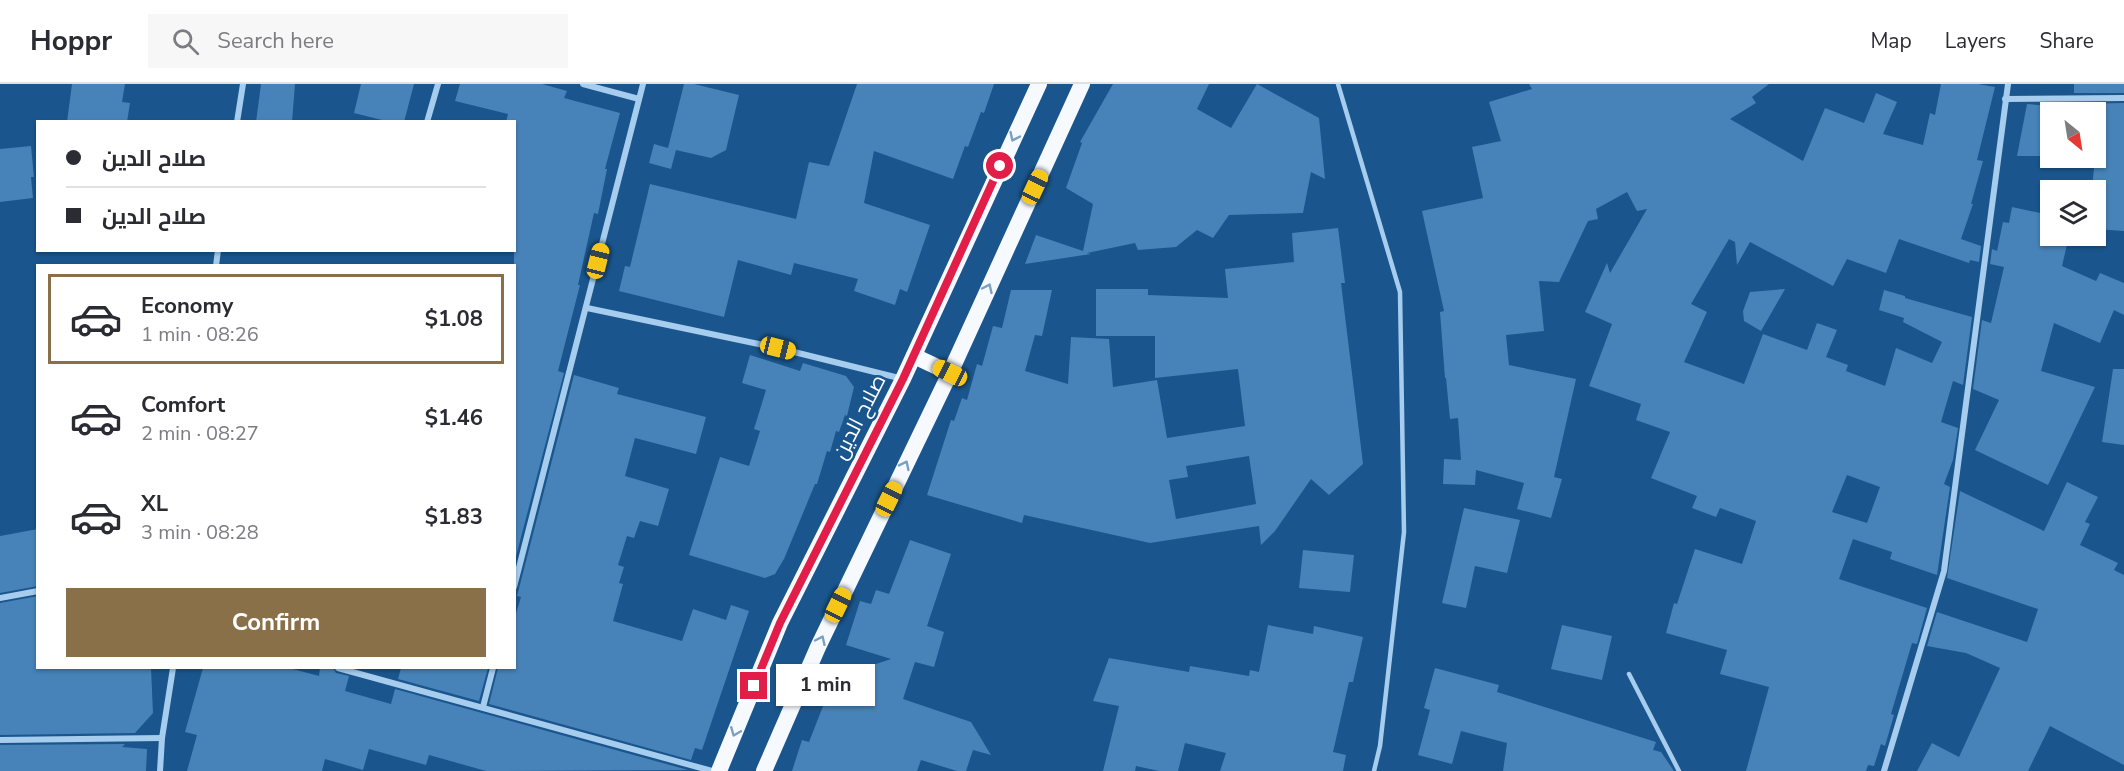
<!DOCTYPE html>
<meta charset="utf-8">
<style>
body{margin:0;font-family:"Nunito Sans",Cairo,sans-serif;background:#f7f7f7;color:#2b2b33;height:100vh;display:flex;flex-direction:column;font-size:22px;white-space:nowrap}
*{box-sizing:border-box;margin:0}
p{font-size:20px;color:#7c7c81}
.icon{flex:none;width:33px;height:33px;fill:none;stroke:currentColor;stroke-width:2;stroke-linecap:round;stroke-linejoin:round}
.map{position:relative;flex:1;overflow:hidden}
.panel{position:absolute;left:36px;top:180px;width:480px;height:405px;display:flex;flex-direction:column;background:#fff;border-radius:0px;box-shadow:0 2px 4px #0004}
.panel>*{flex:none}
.hud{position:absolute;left:36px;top:36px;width:480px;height:132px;border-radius:0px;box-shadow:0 2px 4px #0004;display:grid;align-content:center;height:132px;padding:0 30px;background:#fff}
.needle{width:39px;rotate:150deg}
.fabs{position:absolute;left:2040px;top:18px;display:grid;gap:12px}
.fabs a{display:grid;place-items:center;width:66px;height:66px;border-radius:0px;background:#fff;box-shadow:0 2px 4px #0004;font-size:30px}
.end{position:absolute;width:27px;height:27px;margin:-14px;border:8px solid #e11d48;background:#fff;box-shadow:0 0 0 3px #fff}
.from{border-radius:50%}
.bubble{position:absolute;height:42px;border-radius:0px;background:#fff;box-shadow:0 2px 4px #0004;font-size:20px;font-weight:700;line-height:42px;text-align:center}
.car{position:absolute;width:18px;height:36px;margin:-18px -9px;border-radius:8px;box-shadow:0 0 4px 2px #0007;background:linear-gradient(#f5c518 24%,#345 0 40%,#f5c518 0 76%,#345 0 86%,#f5c518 0)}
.hud b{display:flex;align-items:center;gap:21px;height:57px;font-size:22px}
.hud b+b{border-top:2px solid #e1e1e2}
.hud i{width:15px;height:15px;background:#2b2b33}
ul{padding:10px 0 0;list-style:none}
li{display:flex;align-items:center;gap:18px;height:90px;margin:0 12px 9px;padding:0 18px;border:3px solid transparent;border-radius:0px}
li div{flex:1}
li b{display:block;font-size:22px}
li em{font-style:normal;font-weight:700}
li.active{border-color:#8a7049}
li>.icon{width:54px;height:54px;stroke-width:1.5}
.button{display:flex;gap:12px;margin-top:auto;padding:12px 30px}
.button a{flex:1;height:69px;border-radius:0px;background:#8a7049;color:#fff;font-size:24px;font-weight:700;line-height:69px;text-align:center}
header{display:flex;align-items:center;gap:36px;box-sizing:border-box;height:84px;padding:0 30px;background:#fff;border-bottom:2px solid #e1e1e2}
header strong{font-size:28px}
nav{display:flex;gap:33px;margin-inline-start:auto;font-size:21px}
.search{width:420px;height:54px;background:#f7f7f7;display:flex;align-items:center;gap:15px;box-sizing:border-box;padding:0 21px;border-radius:0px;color:#7c7c81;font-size:22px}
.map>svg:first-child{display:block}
.building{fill:#4782b8;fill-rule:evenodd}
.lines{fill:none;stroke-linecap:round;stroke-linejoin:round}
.service{stroke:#a6ccee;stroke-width:4.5}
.minor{stroke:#a6ccee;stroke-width:6}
.trunk{stroke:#f6faff;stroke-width:16}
.oneway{stroke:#7da0c0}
.route{stroke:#e11d48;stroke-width:8}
.labels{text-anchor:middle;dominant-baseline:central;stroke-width:5;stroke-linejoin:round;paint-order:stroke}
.street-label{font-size:21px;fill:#fff;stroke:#1a568d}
</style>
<header>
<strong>Hoppr</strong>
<div class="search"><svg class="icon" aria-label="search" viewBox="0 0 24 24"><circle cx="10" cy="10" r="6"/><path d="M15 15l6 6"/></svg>Search here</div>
<nav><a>Map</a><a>Layers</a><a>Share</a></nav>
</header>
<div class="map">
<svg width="2124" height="687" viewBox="0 0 2124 687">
<rect width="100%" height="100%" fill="#1a568d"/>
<g class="building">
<path d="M72 0H125L122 18 130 19 127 38H67Z"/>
<path d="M261 0H295L292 38H256Z"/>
<path d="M361 0H414L404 38H390L354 29Z"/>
<path d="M460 0H542L567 7 564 14 620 29 605 85H607L598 130 594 129 578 201H580L558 287 564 289 514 480V38H506L508 30 455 17Z"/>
<path d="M684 0H694L739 11 726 66 711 74 676 66 671 85 649 79 654 60 668 64Z"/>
<path d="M857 0H994L984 29 981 28 968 63 965 62 953 95 874 67 864 119 930 141 907 208 900 205 895 221 854 207 858 195 794 179 791 191 738 176 724 233 619 207 625 182 630 183 650 100 796 135 809 78 829 82Z"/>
<path d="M1113 0H1209L1197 25 1231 44 1257 0 1319 34 1325 95 1311 88 1303 129 1229 131 1213 154 1197 146 1176 163 1138 166 1135 159 1087 169 1091 170 1025 180 1036 151 1083 167 1093 120 1066 104 1082 59 1080 58Z"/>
<path d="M1529 0H1769L1752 13 1756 19 1730 35 1803 77 1825 24 1864 39 1876 9 1897 18 1883 50 1923 61 1930 29 1935 31 1941 0H1978L1995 3 1977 76 1983 77 1971 120H1973L1961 155 1981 162 1979 178 1970 176 1969 179 1899 155 1886 189 1847 175 1833 202 1750 158 1737 181 1735 158 1729 155 1691 220 1707 228 1684 278 1744 300 1763 250 1807 266 1817 239 1837 246 1826 273 1848 281 1846 287 1885 302 1896 264 1932 279 1942 258 1903 238 1904 234 1879 226 1884 206 1905 212V214L1972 233 1963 301 1953 297 1941 338 1958 344 1953 376 1944 400 1950 403 1937 491 1890 475 1892 468 1853 455 1839 495 1927 524 1917 560 1912 559 1891 630 1894 631 1885 662 1881 660 1874 682 1868 681 1866 687H1746L1769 603 1720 590 1727 566 1666 549 1674 519 1677 520 1695 465 1742 480 1756 437 1720 424 1716 433 1692 424 1697 412 1651 394 1670 348 1636 336 1641 320 1589 302 1612 240 1585 228 1607 179 1610 189 1647 125 1637 127 1627 108 1596 125 1598 135 1588 137 1559 198 1539 197 1544 247 1506 251 1509 281 1576 295 1554 393 1562 395 1551 434 1517 425 1524 399 1476 386 1475 401 1443 400 1444 375 1461 376 1458 334 1450 335 1446 294H1445L1440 228 1444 227 1422 127 1483 114 1472 63 1501 57 1489 18 1532 5ZM1847 391 1880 403 1867 439 1832 428Z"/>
<rect x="2074" y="0" width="50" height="9"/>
<path d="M2124 19V147L2096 145V106H2092L2099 28H2075L2074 20Z"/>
<path d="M2027 20 2050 22V72H2017Z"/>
<path d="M31 62 34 93H31L33 114 0 118V65Z"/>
<path d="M2012 123 2050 131V152H2069L2062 182 2096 197 2100 189 2124 199V231L2114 226 2100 259 2054 239 2041 287 2095 303 2048 401 1975 366 1999 316 1973 305 1982 236 1991 239 2004 183 1990 180 1992 165 1997 167 2003 138 2009 139Z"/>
<path d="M1338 144 1345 199H1341L1363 380 1329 411 1311 395 1275 447 1261 461 1259 442 1150 459 1024 431 1022 439 927 411 951 336 954 337 962 314 967 316 977 280 982 282 993 242 1002 244 1011 206H1052L1042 252 1035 251 1025 287 1068 300 1071 253 1109 255 1113 303 1157 296 1167 354 1245 342 1238 285 1155 294V252H1096V205H1148V211L1228 214 1225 185 1294 178 1292 149ZM1249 372 1256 420 1176 435 1169 396 1188 393 1186 382Z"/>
<path d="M1785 205 1761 247 1744 237 1743 227 1750 208Z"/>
<path d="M750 271 800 287 803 279 846 292 854 303 847 332 845 331 839 348 836 347 830 368 827 367 817 400H815L784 475 775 490 765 494 689 471 720 373 749 382 760 347 754 345 766 306 742 299Z"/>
<path d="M2113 285H2124V361L2102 358Z"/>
<path d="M574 291 619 304 617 310 706 333 696 370 635 354 625 392 669 405 658 442 640 437 634 454 627 452 618 481 624 483 619 499 623 500 613 537 682 557 693 525 726 536 731 521 749 527 702 666 695 664 691 676 489 620 498 584H514V536L521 513 517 512Z"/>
<path d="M2067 398 2098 413 2085 438 2090 440 2080 461 2118 479 2114 486 2124 491V681L2050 642 2028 687H1917L1932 659 1959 673 2000 584 1966 569 1927 562 1937 528 2027 558 2038 525 1947 494 1960 407 2044 447Z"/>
<path d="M1464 424 1520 436 1507 489 1475 482 1466 524 1442 519Z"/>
<path d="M38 445V502L0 509V452Z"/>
<path d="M910 456 951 470 927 542 944 548 934 583 915 578 903 615 971 638 991 671 973 666 966 687H957L921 676 917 687H792L802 656 809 658 834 594 891 575 846 561 860 517 871 520 876 506 889 510Z"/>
<path d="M1303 466 1354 471 1350 508 1299 504Z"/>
<path d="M38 512V585L151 584 153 629 135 649 0 651V519Z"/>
<path d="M1268 541 1313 550 1314 542 1363 553 1353 598H1349L1333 668 1346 671 1343 687H1220L1226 669 1185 659 1178 687H1159L1136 682 1135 687H1103L1119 622 1093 617 1109 574 1189 588 1190 582 1249 592 1250 586 1259 588Z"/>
<path d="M1562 541 1612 552 1602 596 1551 585Z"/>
<path d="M203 584H289L319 592 320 584H333L336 589 349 592 345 607 391 620 395 605 688 686 486 687 429 671 426 681 369 665 363 686 325 675 322 687H187L197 651 185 648Z"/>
<path d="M401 584H488L479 617 398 595Z"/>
<path d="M1435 584 1499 601 1497 608 1656 658 1653 666 1661 668 1674 687H1503L1507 659 1461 647 1452 680 1418 671 1430 626 1424 624Z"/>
<path d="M125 660 122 663 147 665 146 687H0V661Z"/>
</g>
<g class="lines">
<g class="service">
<path d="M1338 0 1400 208 1404 448 1380 662 1374 687"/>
<path d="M1629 590 1679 687"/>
</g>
<g class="minor">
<path d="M583 0 639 15"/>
<path d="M2005 15 2124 14"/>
<path d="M237 38 243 0"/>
<path d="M427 38 438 0"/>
<path d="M216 182 218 166"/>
<path d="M587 224 778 264 903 295"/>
<path d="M514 503 643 0"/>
<path d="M0 514 38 507"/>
<path d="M338 584 712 687"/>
<path d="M483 623 493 584"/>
<path d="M0 656 162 654"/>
<path d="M160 687 162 654 173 584"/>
<path d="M1884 687 1944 487 2008 0"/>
</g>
<g class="trunk">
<path d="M914 272 950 289"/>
<path d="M719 687 780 539 903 295 1039 0"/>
<path d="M764 687 818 563 950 289 1082 0"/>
</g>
</g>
<defs><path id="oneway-chevron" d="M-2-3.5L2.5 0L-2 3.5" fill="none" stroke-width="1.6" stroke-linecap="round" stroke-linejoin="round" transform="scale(1.5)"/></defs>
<g class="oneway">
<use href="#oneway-chevron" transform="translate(1014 53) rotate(115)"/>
<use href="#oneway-chevron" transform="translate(988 204) rotate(-65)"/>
<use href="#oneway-chevron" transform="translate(905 381) rotate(-64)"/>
<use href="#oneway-chevron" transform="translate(821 556) rotate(-65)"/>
<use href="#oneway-chevron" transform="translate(735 648) rotate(112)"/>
</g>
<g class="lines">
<path class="route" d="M754 602 780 539 903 295 1000 82"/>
</g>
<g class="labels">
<g class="street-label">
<text transform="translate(859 333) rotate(-63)">صلاح الدين</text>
</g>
</g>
</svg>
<div class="fabs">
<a><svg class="needle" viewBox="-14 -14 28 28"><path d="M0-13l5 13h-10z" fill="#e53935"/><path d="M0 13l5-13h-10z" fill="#7c7c81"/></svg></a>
<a><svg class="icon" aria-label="layers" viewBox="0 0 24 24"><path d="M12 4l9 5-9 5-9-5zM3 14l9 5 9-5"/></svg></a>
</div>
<i class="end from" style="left:1000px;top:82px"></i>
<i class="end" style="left:754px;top:602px"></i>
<div class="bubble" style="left:776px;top:580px;width:99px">1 min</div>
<i class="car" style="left:1035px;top:103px;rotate:25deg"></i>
<i class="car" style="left:598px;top:177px;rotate:14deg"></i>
<i class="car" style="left:778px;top:264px;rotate:104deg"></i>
<i class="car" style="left:950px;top:289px;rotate:296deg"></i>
<i class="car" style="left:889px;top:415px;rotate:26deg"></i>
<i class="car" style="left:838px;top:521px;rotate:26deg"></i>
<div class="hud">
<b><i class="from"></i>صلاح الدين</b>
<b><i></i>صلاح الدين</b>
</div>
<section class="panel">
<ul>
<li class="active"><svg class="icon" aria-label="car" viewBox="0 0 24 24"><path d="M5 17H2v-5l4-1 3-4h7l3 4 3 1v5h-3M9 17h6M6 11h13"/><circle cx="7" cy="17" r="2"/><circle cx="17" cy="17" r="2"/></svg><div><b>Economy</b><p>1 min · 08:26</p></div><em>$1.08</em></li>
<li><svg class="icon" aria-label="car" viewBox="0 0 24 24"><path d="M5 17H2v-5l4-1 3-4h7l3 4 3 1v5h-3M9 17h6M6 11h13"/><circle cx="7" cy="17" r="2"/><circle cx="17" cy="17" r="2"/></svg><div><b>Comfort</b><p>2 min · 08:27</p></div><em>$1.46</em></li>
<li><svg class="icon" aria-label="car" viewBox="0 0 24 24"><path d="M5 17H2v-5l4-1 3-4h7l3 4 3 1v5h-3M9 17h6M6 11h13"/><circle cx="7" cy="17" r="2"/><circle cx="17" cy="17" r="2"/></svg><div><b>XL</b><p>3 min · 08:28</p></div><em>$1.83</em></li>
</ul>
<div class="button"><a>Confirm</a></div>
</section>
</div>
